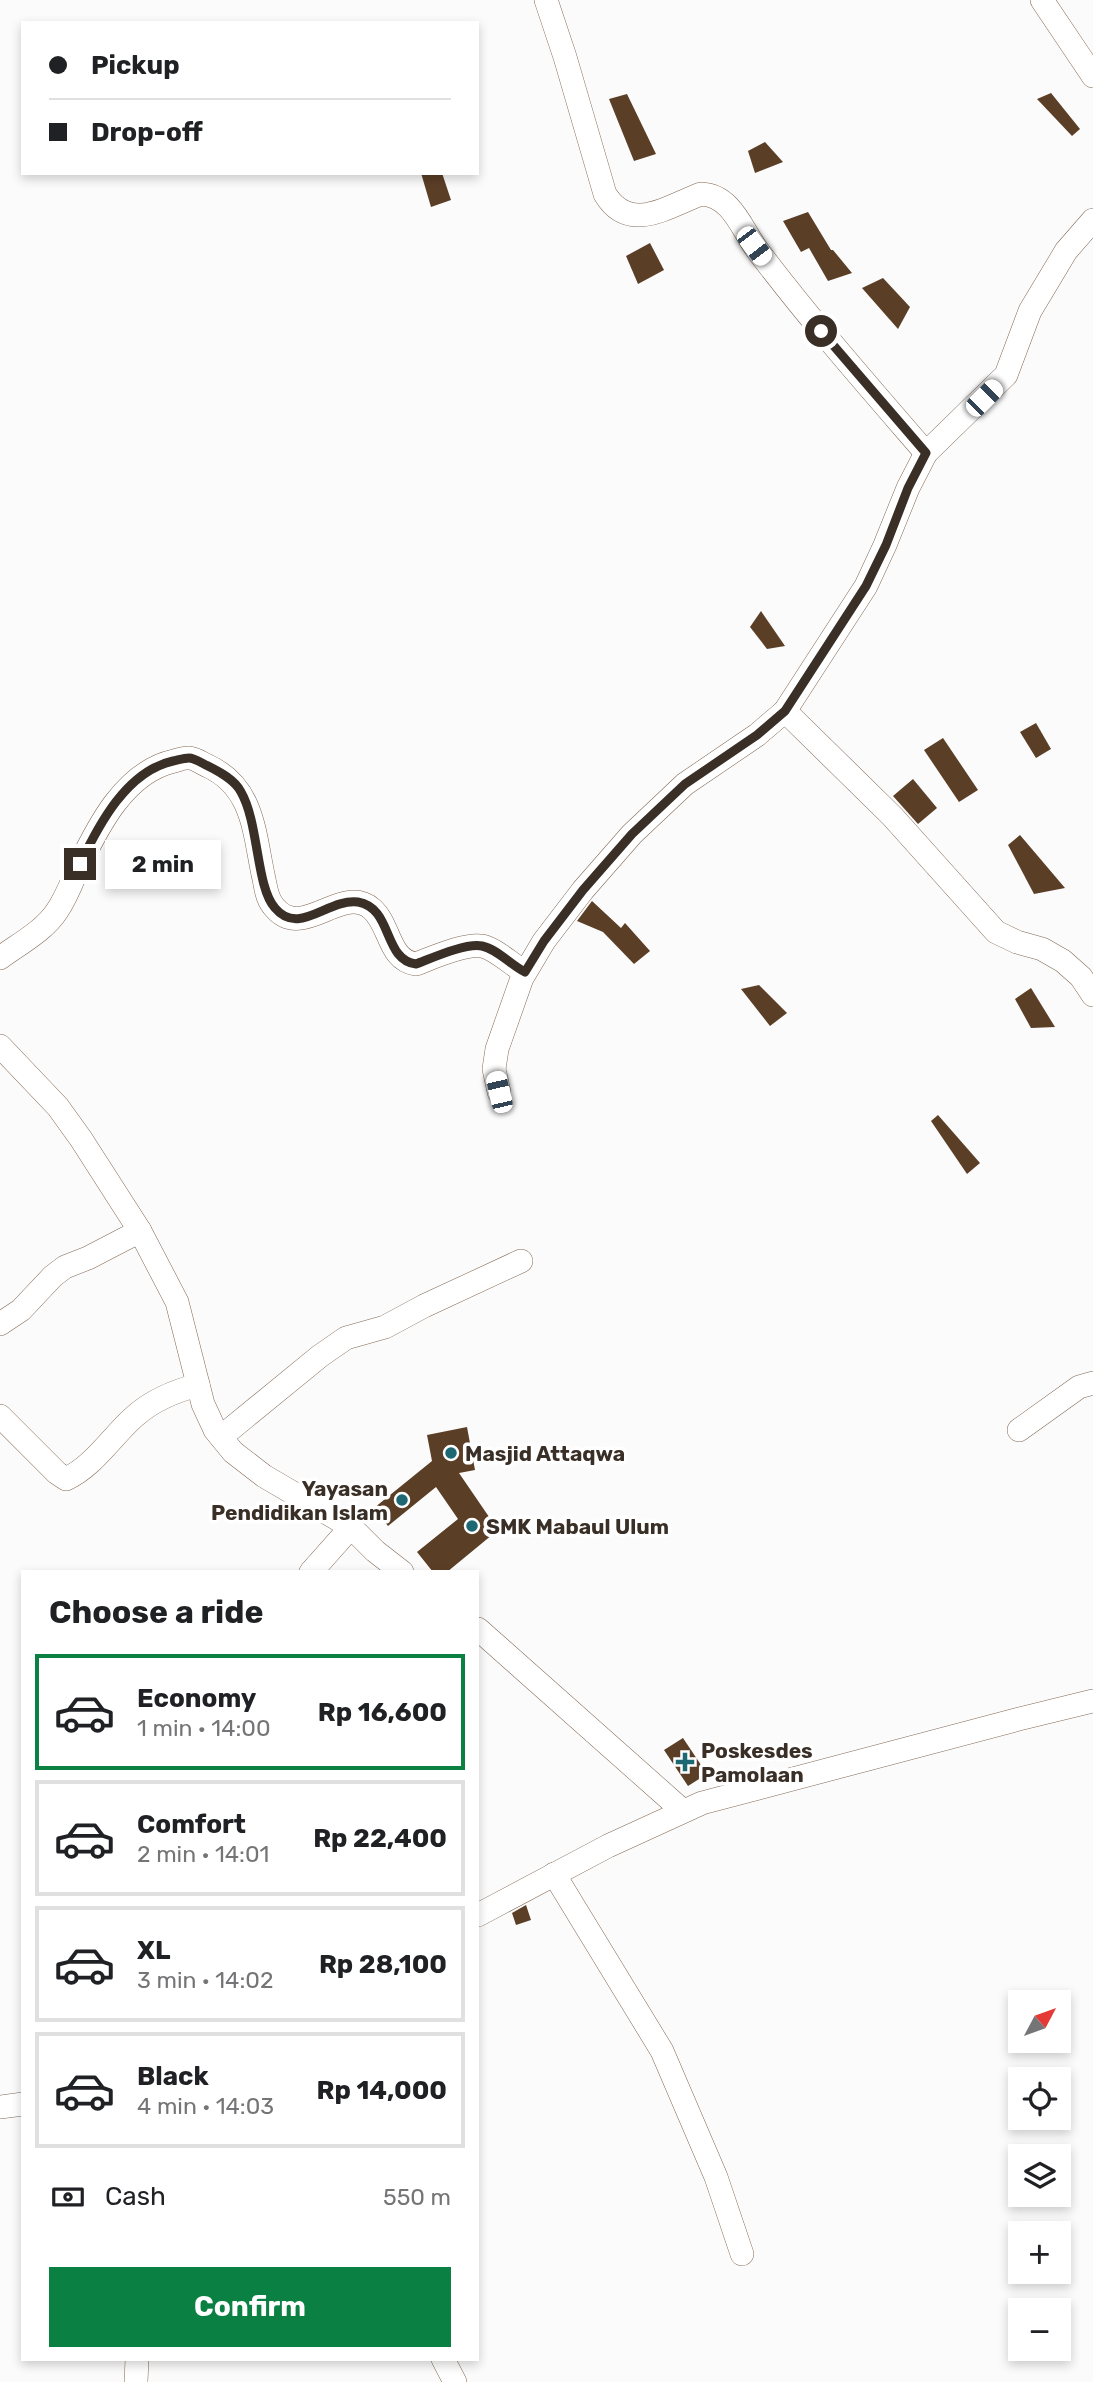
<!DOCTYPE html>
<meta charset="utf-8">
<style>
body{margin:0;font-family:Rubik,sans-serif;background:#f6f6f6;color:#202124;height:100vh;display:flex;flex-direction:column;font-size:26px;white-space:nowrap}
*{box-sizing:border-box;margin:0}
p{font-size:23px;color:#757577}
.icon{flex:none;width:38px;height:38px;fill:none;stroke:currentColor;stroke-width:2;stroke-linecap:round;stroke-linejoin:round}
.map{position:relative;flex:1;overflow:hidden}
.drawer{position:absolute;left:21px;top:1570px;width:458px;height:791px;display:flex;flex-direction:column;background:#fff;border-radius:0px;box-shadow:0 4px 10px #0003}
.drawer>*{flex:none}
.top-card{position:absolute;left:21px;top:21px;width:458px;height:154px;border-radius:0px;box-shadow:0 4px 10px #0003;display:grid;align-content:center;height:154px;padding:0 28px;background:#fff}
.needle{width:46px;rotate:49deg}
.tools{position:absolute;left:1008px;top:1990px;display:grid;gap:14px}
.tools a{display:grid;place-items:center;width:63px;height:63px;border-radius:0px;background:#fff;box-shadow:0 4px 10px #0003;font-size:35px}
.end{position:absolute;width:32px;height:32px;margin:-16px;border:9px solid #392f26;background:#fff;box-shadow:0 0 0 4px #fff}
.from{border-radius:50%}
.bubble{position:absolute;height:49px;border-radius:0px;background:#fff;box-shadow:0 4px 10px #0003;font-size:23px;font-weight:700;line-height:49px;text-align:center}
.car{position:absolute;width:21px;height:42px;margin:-21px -10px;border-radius:9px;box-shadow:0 0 5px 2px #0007;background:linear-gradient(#fff 24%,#345 0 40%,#fff 0 76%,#345 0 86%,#fff 0)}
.top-card b{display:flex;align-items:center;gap:24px;height:66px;font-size:26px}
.top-card b+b{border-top:2px solid #e0e0e0}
.top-card i{width:18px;height:18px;background:#202124}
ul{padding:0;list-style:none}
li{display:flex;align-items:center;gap:21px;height:116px;margin:0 14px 10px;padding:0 14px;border:4px solid #e0e0e0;border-radius:0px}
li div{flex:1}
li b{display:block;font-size:26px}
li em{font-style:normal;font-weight:700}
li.selected{border-color:#0b8043}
li>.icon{width:63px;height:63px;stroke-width:1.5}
h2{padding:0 28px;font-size:32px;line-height:84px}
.pay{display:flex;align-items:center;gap:18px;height:77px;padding:0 28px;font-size:26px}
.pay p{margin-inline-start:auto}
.button{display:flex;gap:14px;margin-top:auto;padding:14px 28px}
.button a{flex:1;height:80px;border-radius:0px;background:#0b8043;color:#fff;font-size:28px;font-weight:700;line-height:80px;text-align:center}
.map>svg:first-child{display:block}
.building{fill:#5b3e26}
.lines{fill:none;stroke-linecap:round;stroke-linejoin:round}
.minor-casing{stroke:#826a57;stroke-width:24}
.minor{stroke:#fff;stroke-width:23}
.route{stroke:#392f26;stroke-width:9}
.poi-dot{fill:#1e6873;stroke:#fff;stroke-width:2.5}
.labels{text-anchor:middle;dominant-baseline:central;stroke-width:7;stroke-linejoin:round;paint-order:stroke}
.poi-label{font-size:21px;font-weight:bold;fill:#392f26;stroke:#fff;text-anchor:start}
</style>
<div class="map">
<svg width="1093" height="2382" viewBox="0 0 1093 2382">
<rect width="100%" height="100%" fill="#fbfbfb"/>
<g class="building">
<path d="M1051 93 1080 129 1072 136 1037 99Z"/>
<path d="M627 94 656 154 634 161 609 99Z"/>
<path d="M765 142 783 162 755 173 748 151Z"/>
<path d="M421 173H442L451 200 431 207Z"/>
<path d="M808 212 831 250H833L852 273 828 281 809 248 801 252 783 221Z"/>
<path d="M650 243 664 270 638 284 626 256Z"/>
<path d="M883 278 910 307 898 329 862 288Z"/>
<path d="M761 611 785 646 767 649 750 627Z"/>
<path d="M1036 723 1051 749 1036 758 1020 732Z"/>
<path d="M943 738 978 790 959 802 924 750Z"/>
<path d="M913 779 937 808 918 824 893 796Z"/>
<path d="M1020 835 1065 888 1034 894 1008 845Z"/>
<path d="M592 901 621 928 625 923 650 951 634 964 603 932 577 921Z"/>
<path d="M759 985 787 1013 770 1026 741 989Z"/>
<path d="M1031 988 1055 1027 1031 1028 1015 999Z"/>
<path d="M938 1115 980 1163 967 1174 931 1121Z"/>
<path d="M467 1427 475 1470 459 1473 498 1530 447 1572H433L417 1552 458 1519 436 1487 388 1526 374 1508 432 1461 427 1435Z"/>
<path d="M683 1738 707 1774 688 1786 664 1750Z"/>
<path d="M526 1905 531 1920 516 1925 512 1913Z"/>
</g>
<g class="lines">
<defs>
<g id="minor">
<path d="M546 0 565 57 605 194C629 234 667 207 701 194 732 195 742 230 758 251 811 321 869 387 926 453"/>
<path d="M1042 0 1093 76"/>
<path d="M785 711 892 816 996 932 1017 942 1042 949 1063 961 1081 977 1093 995"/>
<path d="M0 958C19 944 44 931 57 911 66 898 72 882 78 868 98 826 125 772 174 761 178 760 185 757 189 758 195 758 203 764 208 766 255 788 254 835 264 879 266 889 267 900 275 908 303 941 342 883 372 909 391 926 388 960 416 964 432 958 465 943 482 946 496 949 512 965 525 972"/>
<path d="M0 1046 58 1107 81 1139 140 1231 177 1302 203 1404 215 1430 233 1452 264 1476 351 1527 375 1551 402 1572"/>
<path d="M499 1092 494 1069 497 1049 522 978 544 941 583 890 632 834 685 784 757 735 785 711 866 586 885 545 908 488 926 453 1006 375 1030 311 1066 251 1093 220"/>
<path d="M0 1324 21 1310 53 1276 65 1267 88 1258 140 1231"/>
<path d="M0 1416 57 1473 66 1479C94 1466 112 1436 135 1416 153 1400 175 1391 198 1385"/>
<path d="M1019 1430 1079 1387 1093 1383"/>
<path d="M221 1437 320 1356 346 1338 385 1327 424 1306 521 1261"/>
<path d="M311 1572 351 1527"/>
<path d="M478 1629 683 1811"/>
<path d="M554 1874 662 2051 716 2177 742 2254"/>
<path d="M478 1915 608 1846 702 1803 1019 1719 1093 1701"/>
<path d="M0 2107 23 2104"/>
<path d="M443 2359 455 2382"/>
<path d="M136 2382 137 2359"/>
</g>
</defs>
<use href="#minor" class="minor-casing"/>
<use href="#minor" class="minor"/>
</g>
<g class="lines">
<path class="route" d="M80 864C99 824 127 771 173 761 178 760 184 758 189 758 195 758 203 764 208 766 220 772 235 780 241 792 259 823 256 887 275 908 299 937 328 898 358 902 393 908 383 960 416 964 432 958 465 943 482 946 497 949 511 965 525 972L544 941 583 890 632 834 685 784 757 735 785 711 866 586 886 545 908 488 926 453 821 331"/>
</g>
<g class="poi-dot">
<circle cx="451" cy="1453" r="7"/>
<circle cx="402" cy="1500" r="7"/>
<circle cx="472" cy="1526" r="7"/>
<path d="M681.5 1751.5h7v7h7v7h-7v7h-7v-7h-7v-7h7z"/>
</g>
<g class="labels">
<g class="poi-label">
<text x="465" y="1453">Masjid Attaqwa</text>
<text x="388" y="1488" text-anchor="end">Yayasan<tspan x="388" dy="24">Pendidikan Islam</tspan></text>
<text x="486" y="1526">SMK Mabaul Ulum</text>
<text x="701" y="1750">Poskesdes<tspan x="701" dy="24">Pamolaan</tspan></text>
</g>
</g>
</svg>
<div class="tools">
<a><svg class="needle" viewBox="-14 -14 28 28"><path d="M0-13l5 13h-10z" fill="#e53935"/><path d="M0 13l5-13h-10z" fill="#757577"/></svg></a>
<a><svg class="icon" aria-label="locate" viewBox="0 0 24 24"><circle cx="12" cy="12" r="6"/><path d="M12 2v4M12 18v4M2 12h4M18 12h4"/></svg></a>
<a><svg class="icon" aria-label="layers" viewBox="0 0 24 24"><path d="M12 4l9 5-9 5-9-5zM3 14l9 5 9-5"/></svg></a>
<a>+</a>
<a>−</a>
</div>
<i class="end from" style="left:821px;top:331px"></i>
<i class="end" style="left:80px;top:864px"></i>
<div class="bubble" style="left:105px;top:840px;width:116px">2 min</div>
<i class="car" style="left:754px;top:246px;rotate:143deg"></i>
<i class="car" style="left:984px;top:398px;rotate:45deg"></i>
<i class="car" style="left:499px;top:1092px;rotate:347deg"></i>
<div class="top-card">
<b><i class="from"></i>Pickup</b>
<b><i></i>Drop-off</b>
</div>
<section class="drawer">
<h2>Choose a ride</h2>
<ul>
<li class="selected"><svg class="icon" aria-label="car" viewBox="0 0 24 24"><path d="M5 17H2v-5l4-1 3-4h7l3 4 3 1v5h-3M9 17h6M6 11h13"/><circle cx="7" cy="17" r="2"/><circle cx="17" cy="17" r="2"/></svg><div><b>Economy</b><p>1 min · 14:00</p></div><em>Rp 16,600</em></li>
<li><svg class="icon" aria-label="car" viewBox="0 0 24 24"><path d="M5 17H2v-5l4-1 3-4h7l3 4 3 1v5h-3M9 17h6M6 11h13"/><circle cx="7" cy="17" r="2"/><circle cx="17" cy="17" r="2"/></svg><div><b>Comfort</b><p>2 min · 14:01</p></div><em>Rp 22,400</em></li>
<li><svg class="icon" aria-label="car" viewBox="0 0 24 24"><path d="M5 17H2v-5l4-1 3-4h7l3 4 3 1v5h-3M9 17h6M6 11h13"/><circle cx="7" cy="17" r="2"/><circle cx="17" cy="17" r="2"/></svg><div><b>XL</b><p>3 min · 14:02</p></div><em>Rp 28,100</em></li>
<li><svg class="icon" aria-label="car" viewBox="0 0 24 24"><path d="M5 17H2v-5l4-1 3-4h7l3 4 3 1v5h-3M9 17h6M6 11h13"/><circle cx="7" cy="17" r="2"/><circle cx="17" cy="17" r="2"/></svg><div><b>Black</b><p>4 min · 14:03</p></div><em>Rp 14,000</em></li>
</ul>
<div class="pay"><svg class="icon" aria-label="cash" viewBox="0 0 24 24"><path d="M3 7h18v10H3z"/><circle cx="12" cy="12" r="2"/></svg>Cash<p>550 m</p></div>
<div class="button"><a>Confirm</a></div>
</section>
</div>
